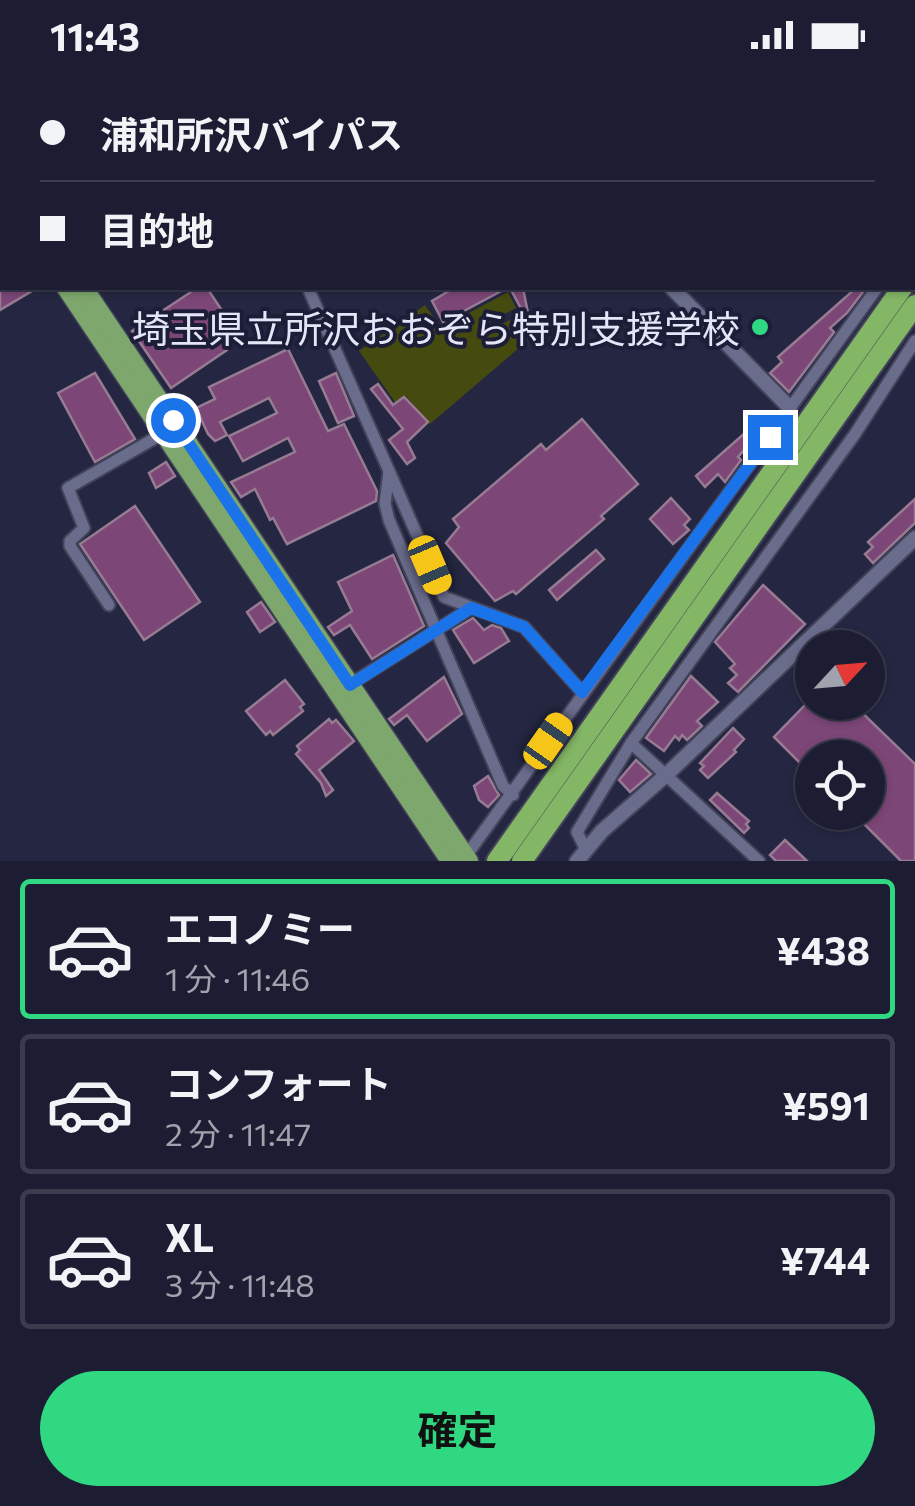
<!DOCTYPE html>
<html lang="ja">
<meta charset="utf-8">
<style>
body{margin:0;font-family:Commissioner,"Noto Sans JP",sans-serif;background:#25263a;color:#f1f3f6;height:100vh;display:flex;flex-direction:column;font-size:38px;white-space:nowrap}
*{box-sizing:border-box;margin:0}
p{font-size:32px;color:#a0a2ac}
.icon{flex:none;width:55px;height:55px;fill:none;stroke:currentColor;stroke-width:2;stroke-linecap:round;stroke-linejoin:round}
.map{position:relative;height:791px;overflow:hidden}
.sheet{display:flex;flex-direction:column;background:#1c1d32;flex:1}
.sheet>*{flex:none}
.top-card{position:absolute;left:0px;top:0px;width:915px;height:220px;box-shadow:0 2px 8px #0004,0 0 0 2px #3a3b4d;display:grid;align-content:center;height:220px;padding:0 40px;background:#1c1d32}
.needle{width:65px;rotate:64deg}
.buttons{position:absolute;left:795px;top:560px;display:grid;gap:20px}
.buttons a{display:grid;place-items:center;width:90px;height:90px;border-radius:50%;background:#1c1d32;box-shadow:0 2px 8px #0004,0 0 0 2px #3a3b4d;font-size:50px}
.end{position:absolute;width:45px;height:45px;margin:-22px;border:12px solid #1a73e8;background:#fff;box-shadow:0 0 0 5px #fff}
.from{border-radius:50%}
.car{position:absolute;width:30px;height:60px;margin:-30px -15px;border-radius:12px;box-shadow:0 0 8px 2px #0007;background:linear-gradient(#f5c518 24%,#345 0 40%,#f5c518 0 76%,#345 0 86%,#f5c518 0)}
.top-card b{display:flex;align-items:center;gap:35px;height:95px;font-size:38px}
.top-card b+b{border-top:2px solid #3a3b4d}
.top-card i{width:25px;height:25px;background:#f1f3f6}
ul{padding:18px 0 0;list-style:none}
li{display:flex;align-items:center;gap:30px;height:140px;margin:0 20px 15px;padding:0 20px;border:5px solid #3a3b4d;border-radius:10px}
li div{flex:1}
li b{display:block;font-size:38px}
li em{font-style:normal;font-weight:700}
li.current{border-color:#31d882}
li>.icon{width:90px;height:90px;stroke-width:1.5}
.button{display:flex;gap:20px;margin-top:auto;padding:20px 40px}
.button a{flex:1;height:115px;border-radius:60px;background:#31d882;color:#111;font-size:40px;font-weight:700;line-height:115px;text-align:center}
.status{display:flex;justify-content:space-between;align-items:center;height:70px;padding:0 50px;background:#1c1d32;direction:ltr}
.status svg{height:28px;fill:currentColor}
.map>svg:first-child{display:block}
.green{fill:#454a0e}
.building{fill:#7c4677;stroke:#977b93;stroke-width:2.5}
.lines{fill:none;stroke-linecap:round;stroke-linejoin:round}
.minor-casing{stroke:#424359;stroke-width:15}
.tertiary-casing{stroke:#424359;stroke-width:18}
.trunk-casing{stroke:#424359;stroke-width:21}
.motorway-casing{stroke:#424359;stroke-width:24}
.minor{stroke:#6a6c8c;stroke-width:11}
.tertiary{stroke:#6a6c8c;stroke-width:14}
.trunk{stroke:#7ea76d;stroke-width:18}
.motorway{stroke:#83b665;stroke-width:20}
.route{stroke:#1a73e8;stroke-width:12}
.poi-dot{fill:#31d882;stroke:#1c1d37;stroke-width:4}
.labels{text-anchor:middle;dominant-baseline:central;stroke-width:8;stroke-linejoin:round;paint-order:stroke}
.poi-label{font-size:38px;fill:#e4e6f8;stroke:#1c1d37;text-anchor:end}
</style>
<div class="status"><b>11:43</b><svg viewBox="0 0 49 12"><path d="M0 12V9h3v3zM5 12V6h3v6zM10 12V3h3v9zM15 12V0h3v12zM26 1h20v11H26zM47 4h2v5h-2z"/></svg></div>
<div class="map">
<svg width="915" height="791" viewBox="0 0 915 791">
<rect width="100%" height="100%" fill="#252742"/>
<path class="green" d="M508 222 516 238 490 252 492 259 516 247 525 264 533 266 430 354 405 325 395 332 359 281 425 235 439 255 445 252 447 255Z"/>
<g class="building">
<path d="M0 218H37L0 240Z"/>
<path d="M197 218H207L231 254 227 280 171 318 132 261Z"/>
<path d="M454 218H507L443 252 432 231Z"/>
<path d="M510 218H523L528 243 544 245 541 253 530 258 521 254 525 246Z"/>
<path d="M856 218H866L847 243 830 258 834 262 789 322 770 303 782 292 778 287Z"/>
<path d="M288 279 328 361 344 354 377 421 376 431 287 474 273 448 270 450 255 419 241 427 231 412 295 382 288 368 243 391 229 366 277 343 269 328 220 352 227 365 215 371 208 364 196 338 215 329 209 317Z"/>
<path d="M95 303 135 369 95 392 58 323Z"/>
<path d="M336 303 354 346 338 353 319 311Z"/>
<path d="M378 314 393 335 404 327 428 352 407 372 415 388 407 394 389 370 403 359 371 319Z"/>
<path d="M762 348 767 354 738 387 741 390 725 412 718 404 705 417 696 406Z"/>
<path d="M582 349 638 414 601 446 604 449 516 524 513 521 495 531 446 473 459 457 453 449 541 374 546 380Z"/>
<path d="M166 392 175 406 156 418 149 403Z"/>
<path d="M671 428 690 449 684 455 689 460 673 474 650 449Z"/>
<path d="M915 429V453L873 493 865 484 873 477 868 472Z"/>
<path d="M135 436 200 532 144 570 80 474Z"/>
<path d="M596 480 604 489 557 530 549 520Z"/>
<path d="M393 485 424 556 372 589 350 555 334 565 328 557 352 541 338 512Z"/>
<path d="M763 515 805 554 738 622 728 613 737 605 730 598 735 594 715 572Z"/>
<path d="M261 532 275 552 260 562 247 542Z"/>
<path d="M473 548 484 560 492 555 501 558 509 571 474 593 453 560Z"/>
<path d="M691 606 718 632 697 651 702 656 687 670 682 665 679 670 675 666 664 681 646 668Z"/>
<path d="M444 607 462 644 427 671 407 645 394 655 389 649Z"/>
<path d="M285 610 304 634 300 637 303 641 273 665 270 661 266 665 246 641Z"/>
<path d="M808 632H851L915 694V791H901L852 742H868V688H812V705L774 667Z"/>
<path d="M329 649 332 653 336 650 354 671 319 700 333 720 326 726 321 713 296 684 300 680 297 676Z"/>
<path d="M733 658 744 669 734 680 736 682 708 708 700 700 704 696 700 693Z"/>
<path d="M636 690 651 704 630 722 619 710Z"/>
<path d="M488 706 499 725 488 737 479 730 474 716Z"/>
<path d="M717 723 749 751 746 754 749 758 744 763 710 730Z"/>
<path d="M785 770 807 791H776L770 785Z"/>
</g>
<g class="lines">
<defs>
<g id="minor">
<path d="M215 0 216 2"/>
<path d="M912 166 915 162"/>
<path d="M308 218 389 401 385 434 389 450 503 716 513 725"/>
<path d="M389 401 444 527 524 557 582 622"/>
<path d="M109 535 70 476V471L84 458 68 418 164 363"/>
<path d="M349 615 471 538"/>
<path d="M631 673 759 791"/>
<path d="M585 778 577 762 631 673 855 364 915 271"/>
<path d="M466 786 877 218"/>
</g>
<g id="tertiary">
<path d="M492 0 494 2"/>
<path d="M672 218 790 338"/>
<path d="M577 791 602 761 665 706 915 468"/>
</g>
<g id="trunk">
<path d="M0 93 2 96"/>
<path d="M0 120 2 124"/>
<path d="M66 218 450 791"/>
<path d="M84 218 469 791"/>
</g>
<g id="motorway">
<path d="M912 202 915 198"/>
<path d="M497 791 902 218"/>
<path d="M522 791 915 235"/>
</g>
</defs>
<use href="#minor" class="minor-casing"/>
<use href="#tertiary" class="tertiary-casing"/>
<use href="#trunk" class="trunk-casing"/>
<use href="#motorway" class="motorway-casing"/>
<use href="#minor" class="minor"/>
<use href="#tertiary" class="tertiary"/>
<use href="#trunk" class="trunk"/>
<use href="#motorway" class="motorway"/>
</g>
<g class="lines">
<path class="route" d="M173 350 350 615 471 538 524 557 582 622 770 367"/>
</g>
<circle class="poi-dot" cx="760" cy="257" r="10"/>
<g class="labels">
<g class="poi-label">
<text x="740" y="257">埼玉県立所沢おおぞら特別支援学校</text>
</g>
</g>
</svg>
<div class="buttons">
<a><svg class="needle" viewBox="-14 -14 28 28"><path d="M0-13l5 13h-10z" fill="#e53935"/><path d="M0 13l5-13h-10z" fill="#a0a2ac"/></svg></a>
<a><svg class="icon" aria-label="locate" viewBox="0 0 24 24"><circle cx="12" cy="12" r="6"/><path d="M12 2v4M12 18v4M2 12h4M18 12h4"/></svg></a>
</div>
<i class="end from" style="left:173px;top:350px"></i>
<i class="end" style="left:770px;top:367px"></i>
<i class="car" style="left:430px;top:495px;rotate:157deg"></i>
<i class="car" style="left:548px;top:671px;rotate:35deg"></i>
<div class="top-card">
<b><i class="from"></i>浦和所沢バイパス</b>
<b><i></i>目的地</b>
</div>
</div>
<section class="sheet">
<ul>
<li class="current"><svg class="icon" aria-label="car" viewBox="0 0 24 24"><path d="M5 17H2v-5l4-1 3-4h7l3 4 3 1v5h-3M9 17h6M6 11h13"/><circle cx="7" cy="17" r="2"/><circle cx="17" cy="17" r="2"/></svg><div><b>エコノミー</b><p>1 分 · 11:46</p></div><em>¥438</em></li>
<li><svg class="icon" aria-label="car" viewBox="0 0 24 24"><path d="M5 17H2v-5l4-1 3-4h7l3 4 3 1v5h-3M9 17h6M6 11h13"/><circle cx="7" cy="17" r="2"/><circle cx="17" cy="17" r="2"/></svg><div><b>コンフォート</b><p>2 分 · 11:47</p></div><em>¥591</em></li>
<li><svg class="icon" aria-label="car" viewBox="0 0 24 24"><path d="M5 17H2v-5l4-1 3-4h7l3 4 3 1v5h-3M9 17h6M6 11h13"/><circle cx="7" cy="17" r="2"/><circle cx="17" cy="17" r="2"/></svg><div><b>XL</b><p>3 分 · 11:48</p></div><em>¥744</em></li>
</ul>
<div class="button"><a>確定</a></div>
</section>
